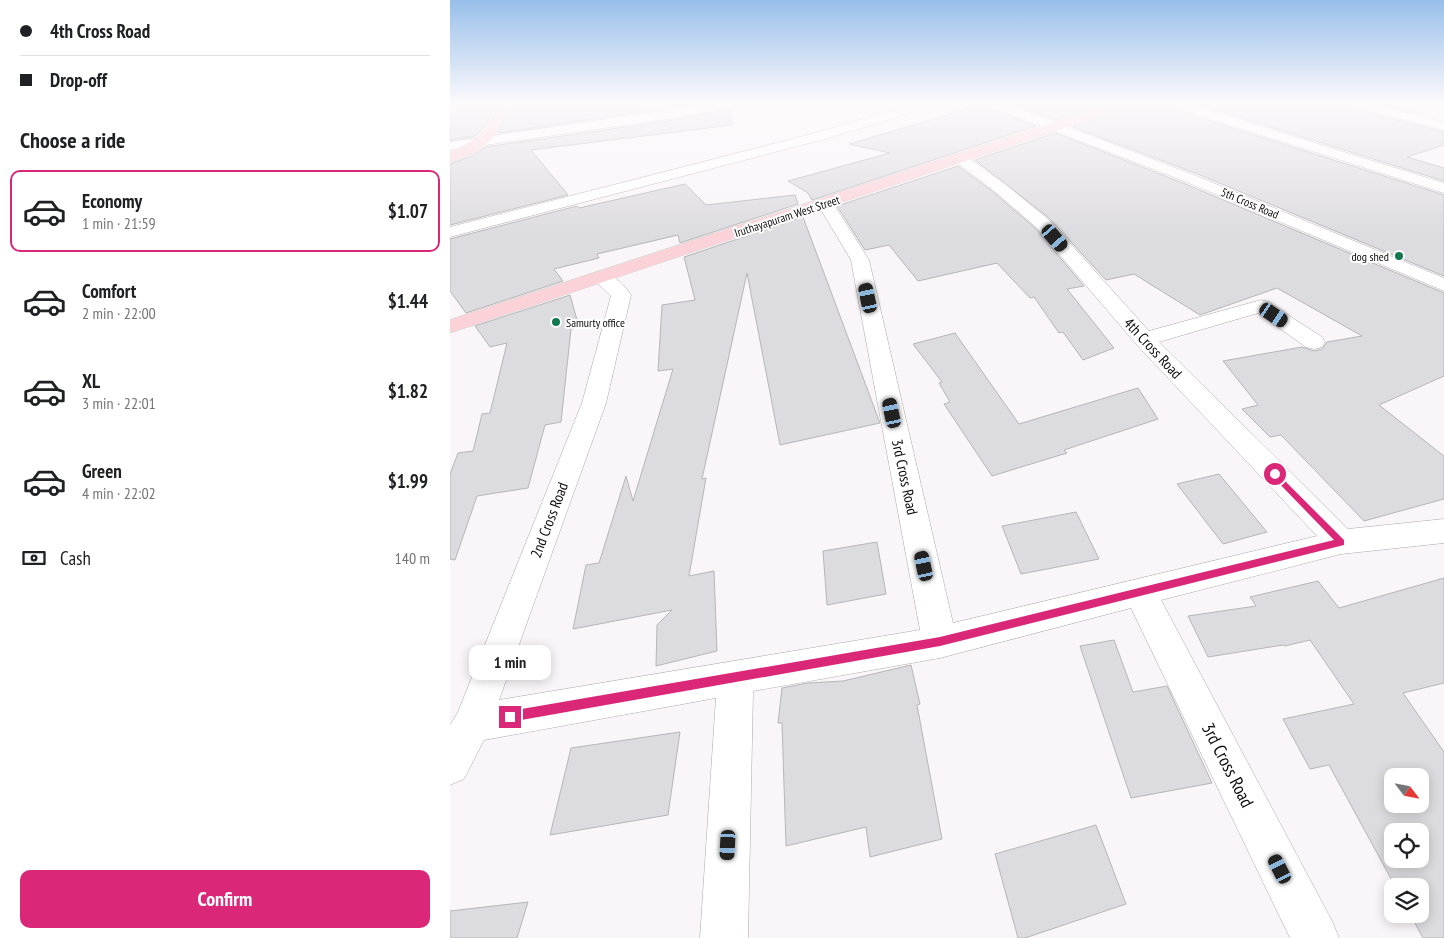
<!DOCTYPE html>
<meta charset="utf-8">
<style>
body{margin:0;font-family:"PT Sans Narrow",sans-serif;background:#f2f2f2;color:#202124;height:100vh;display:flex;flex-direction:column;font-size:19px;white-space:nowrap}
*{box-sizing:border-box;margin:0}
p{font-size:16px;color:#757577}
.icon{flex:none;width:28px;height:28px;fill:none;stroke:currentColor;stroke-width:2;stroke-linecap:round;stroke-linejoin:round}
.map{position:relative;flex:1;overflow:hidden}
.details{display:flex;flex-direction:column;background:#fff;width:450px}
.details>*{flex:none}
.top-card{display:grid;align-content:center;height:110px;padding:0 20px;background:#fff}
.needle{width:32px;rotate:122deg}
.tools{position:absolute;left:934px;top:768px;display:grid;gap:10px}
.tools a{display:grid;place-items:center;width:45px;height:45px;border-radius:10px;background:#fff;box-shadow:0 2px 12px #0003;font-size:25px}
.end{position:absolute;width:22px;height:22px;margin:-11px;border:6px solid #db2777;background:#fff;box-shadow:0 0 0 2px #fff}
.from{border-radius:50%}
.bubble{position:absolute;height:35px;border-radius:10px;background:#fff;box-shadow:0 2px 12px #0003;font-size:16px;font-weight:700;line-height:35px;text-align:center}
.car{position:absolute;width:15px;height:30px;margin:-15px -8px;border-radius:6px;box-shadow:0 0 4px 1px #0007;background:linear-gradient(#222 24%,#8ab4d8 0 40%,#222 0 76%,#8ab4d8 0 86%,#222 0)}
.top-card b{display:flex;align-items:center;gap:18px;height:48px;font-size:19px}
.top-card b+b{border-top:1px solid #e0e0e0}
.top-card i{width:12px;height:12px;background:#202124}
ul{padding:0;list-style:none}
li{display:flex;align-items:center;gap:15px;height:82px;margin:0 10px 8px;padding:0 10px;border:2px solid transparent;border-radius:10px}
li div{flex:1}
li b{display:block;font-size:19px}
li em{font-style:normal;font-weight:700}
li.current{border-color:#db2777}
li>.icon{width:45px;height:45px;stroke-width:1.5}
h2{padding:0 20px;font-size:22px;line-height:60px}
.pay{display:flex;align-items:center;gap:12px;height:55px;padding:0 20px;font-size:19px}
.pay p{margin-inline-start:auto}
.primary-button{display:flex;gap:10px;margin-top:auto;padding:10px 20px}
.primary-button a{flex:1;height:58px;border-radius:10px;background:#db2777;color:#fff;font-size:20px;font-weight:700;line-height:58px;text-align:center}
main{display:flex;flex:1;min-height:0}
.map>svg:first-child{display:block}
.building{fill:#dcdbdf;stroke:#b6b5b9;fill-rule:evenodd}
.lines{fill:none;stroke-linecap:round;stroke-linejoin:round}
.minor-casing{stroke:#aca8ab;stroke-width:1}
.major-casing{stroke:#d4d3d3;stroke-width:1}
.minor{fill:#fff;fill-rule:evenodd}
.major{fill:#fad2d7;fill-rule:evenodd}
.route{fill:#db2777}
.poi-dot{fill:#127850;stroke:#fff;stroke-width:2}
.labels{text-anchor:middle;dominant-baseline:central;stroke-width:4;stroke-linejoin:round;paint-order:stroke}
.far-street-label{font-size:12px;fill:#0e0c0d;stroke:#fff}
.far-poi-label{font-size:12px;fill:#0e0c0d;stroke:#fff;text-anchor:end}
.street-label{font-size:15px;fill:#0e0c0d;stroke:#fff}
.near-street-label{font-size:18px;fill:#0e0c0d;stroke:#fff}
</style>
<main>
<section class="details">
<div class="top-card">
<b><i class="from"></i>4th Cross Road</b>
<b><i></i>Drop-off</b>
</div>
<h2>Choose a ride</h2>
<ul>
<li class="current"><svg class="icon" aria-label="car" viewBox="0 0 24 24"><path d="M5 17H2v-5l4-1 3-4h7l3 4 3 1v5h-3M9 17h6M6 11h13"/><circle cx="7" cy="17" r="2"/><circle cx="17" cy="17" r="2"/></svg><div><b>Economy</b><p>1 min · 21:59</p></div><em>$1.07</em></li>
<li><svg class="icon" aria-label="car" viewBox="0 0 24 24"><path d="M5 17H2v-5l4-1 3-4h7l3 4 3 1v5h-3M9 17h6M6 11h13"/><circle cx="7" cy="17" r="2"/><circle cx="17" cy="17" r="2"/></svg><div><b>Comfort</b><p>2 min · 22:00</p></div><em>$1.44</em></li>
<li><svg class="icon" aria-label="car" viewBox="0 0 24 24"><path d="M5 17H2v-5l4-1 3-4h7l3 4 3 1v5h-3M9 17h6M6 11h13"/><circle cx="7" cy="17" r="2"/><circle cx="17" cy="17" r="2"/></svg><div><b>XL</b><p>3 min · 22:01</p></div><em>$1.82</em></li>
<li><svg class="icon" aria-label="car" viewBox="0 0 24 24"><path d="M5 17H2v-5l4-1 3-4h7l3 4 3 1v5h-3M9 17h6M6 11h13"/><circle cx="7" cy="17" r="2"/><circle cx="17" cy="17" r="2"/></svg><div><b>Green</b><p>4 min · 22:02</p></div><em>$1.99</em></li>
</ul>
<div class="pay"><svg class="icon" aria-label="cash" viewBox="0 0 24 24"><path d="M3 7h18v10H3z"/><circle cx="12" cy="12" r="2"/></svg>Cash<p>140 m</p></div>
<div class="primary-button"><a>Confirm</a></div>
</section>
<div class="map">
<svg width="994" height="938" viewBox="0 0 994 938">
<rect width="100%" height="100%" fill="#faf5f8"/>
<g class="building">
<path d="M0 104H45L38 121 29 133 25 136 0 140Z"/>
<path d="M61 104H244L48 133Z"/>
<path d="M516 104H538L541 109 586 126 362 200 358 193 338 181 440 153 399 144 515 110Z"/>
<path d="M564 104H654L605 120Z"/>
<path d="M681 104H719L722 109 994 195V276L745 173 623 127 678 109Z"/>
<path d="M747 104H898L902 109 994 132V145L957 157 994 168V181Z"/>
<path d="M929 104H980L963 112Z"/>
<path d="M281 109 282 125 81 150 118 195 0 225V164L22 156 35 147 218 121Z"/>
<path d="M605 133 733 183 994 293V376L929 405 994 456V499L914 521 831 435 820 437 792 409 808 405 773 361 852 347 864 351 872 349 877 342 912 336 827 288 750 315 684 274 656 280 599 218 525 160Z"/>
<path d="M508 166 542 191 585 228 634 286 617 289 664 348 633 360 613 332 609 333 584 297 580 298 547 263 468 281 439 245 415 250 387 206Z"/>
<path d="M235 184 256 205 345 195 348 204 230 243 228 235 147 254 149 258 104 269 113 281 16 313 0 291V239L127 206 129 208Z"/>
<path d="M353 217 430 423 330 445 297 273 252 479 256 478 239 576 264 571 267 651 206 666 207 625 222 610 123 629 136 565 149 563 176 476 183 501 223 369 208 371 212 305 245 300 234 257Z"/>
<path d="M120 295 129 327 121 329 111 422 95 425 78 488 27 496 5 560 0 559V474L8 453 23 451 32 414 40 413 57 343 40 347 25 326Z"/>
<path d="M505 333 569 424 688 388 708 419 614 450 617 453 542 476 494 404 500 402 489 383 492 382 463 344Z"/>
<path d="M769 474 817 532 773 544 727 484Z"/>
<path d="M626 512 649 559 571 574 552 526Z"/>
<path d="M427 542 436 594 377 605 373 551Z"/>
<path d="M994 578V683L953 693 994 752V938H973L960 914H970V886H945L879 765 860 769 833 719 904 704 860 640 835 646 833 645 758 657 738 616 806 606 800 597 868 581 889 608ZM942 776H970V804H942ZM942 831H970V859H942Z"/>
<path d="M664 640 683 692 717 686 762 783 681 798 630 646Z"/>
<path d="M461 665 470 704 467 705 492 839 420 857 416 827 336 846 332 723H328L332 688 358 683 393 681Z"/>
<path d="M230 732 218 815 100 835 121 748Z"/>
<path d="M646 825 676 904 575 938H568L545 854Z"/>
<path d="M78 902 67 938H0V911Z"/>
</g>
<g class="lines">
<defs>
<g id="minor">
<path d="M258 104H285L279 108 218 119 0 150V142Z"/>
<path d="M438 104H452L460 111 458 114 375 139 0 237V227L365 133 444 110Z"/>
<path d="M540 104H558L744 175 994 278V291L734 181 542 107Z"/>
<path d="M721 104H740L994 183V193L723 107Z"/>
<path d="M900 104H921L994 122V130L902 107Z"/>
<path d="M511 155 516 156 555 184 598 219 699 331 811 300 818 302 872 337 875 342 872 347 864 349 856 347 808 313 709 342 898 529 994 519V543L891 554 711 600 882 921 889 938H840L681 608 490 658 303 691 298 938H250L266 698 34 740 14 779 0 785V725L8 712 132 403 161 296 141 277 144 273C159 269 173 283 181 295L156 403 49 700 470 630 401 260 367 203 369 200H381L419 260 503 623 867 536 686 344 586 227 543 190 506 162 504 159 506 156Z"/>
</g>
<g id="major">
<path d="M47 104H59C51 135 32 154 0 162V152C27 139 38 134 47 104Z"/>
<path d="M660 104H679L677 107 0 333V320Z"/>
</g>
</defs>
<use href="#minor" class="minor-casing"/>
<use href="#major" class="major-casing"/>
<use href="#minor" class="minor"/>
<use href="#major" class="major"/>
</g>
<linearGradient id="sky" x2="0" y2="1"><stop stop-color="#98bfea"/><stop offset="0.44" stop-color="#fdfafc"/><stop offset="1" stop-color="#fdfafc" stop-opacity="0"/></linearGradient>
<rect width="994" height="235" fill="url(#sky)"/>
<path class="route" d="M825 471 894 540V545L490 646 60 722 56 720 54 717 56 713 60 711 490 637 884 540 822 476V472Z"/>
<g class="poi-dot">
<circle cx="949" cy="256" r="5"/>
<circle cx="106" cy="322" r="5"/>
</g>
<g class="labels">
<g class="far-street-label">
<text transform="translate(800 203) rotate(23)">5th Cross Road</text>
<text transform="translate(337 216) rotate(-18)">Iruthayapuram West Street</text>
</g>
<g class="far-poi-label">
<text x="939" y="256">dog shed</text>
<text x="116" y="322" text-anchor="start">Samurty office</text>
</g>
<g class="street-label">
<text transform="translate(703 348) rotate(47)">4th Cross Road</text>
<text transform="translate(455 477) rotate(78)">3rd Cross Road</text>
<text transform="translate(99 520) rotate(-69)">2nd Cross Road</text>
</g>
<g class="near-street-label">
<text transform="translate(778 765) rotate(63)">3rd Cross Road</text>
</g>
</g>
</svg>
<div class="tools">
<a><svg class="needle" viewBox="-14 -14 28 28"><path d="M0-13l5 13h-10z" fill="#e53935"/><path d="M0 13l5-13h-10z" fill="#757577"/></svg></a>
<a><svg class="icon" aria-label="locate" viewBox="0 0 24 24"><circle cx="12" cy="12" r="6"/><path d="M12 2v4M12 18v4M2 12h4M18 12h4"/></svg></a>
<a><svg class="icon" aria-label="layers" viewBox="0 0 24 24"><path d="M12 4l9 5-9 5-9-5zM3 14l9 5 9-5"/></svg></a>
</div>
<i class="end from" style="left:825px;top:474px"></i>
<i class="end" style="left:60px;top:717px"></i>
<div class="bubble" style="left:19px;top:645px;width:82px">1 min</div>
<i class="car" style="left:605px;top:238px;rotate:139deg"></i>
<i class="car" style="left:418px;top:298px;rotate:348deg"></i>
<i class="car" style="left:824px;top:315px;rotate:124deg"></i>
<i class="car" style="left:442px;top:413px;rotate:348deg"></i>
<i class="car" style="left:474px;top:566px;rotate:348deg"></i>
<i class="car" style="left:278px;top:845px;rotate:183deg"></i>
<i class="car" style="left:830px;top:869px;rotate:333deg"></i>
</div>
</main>
